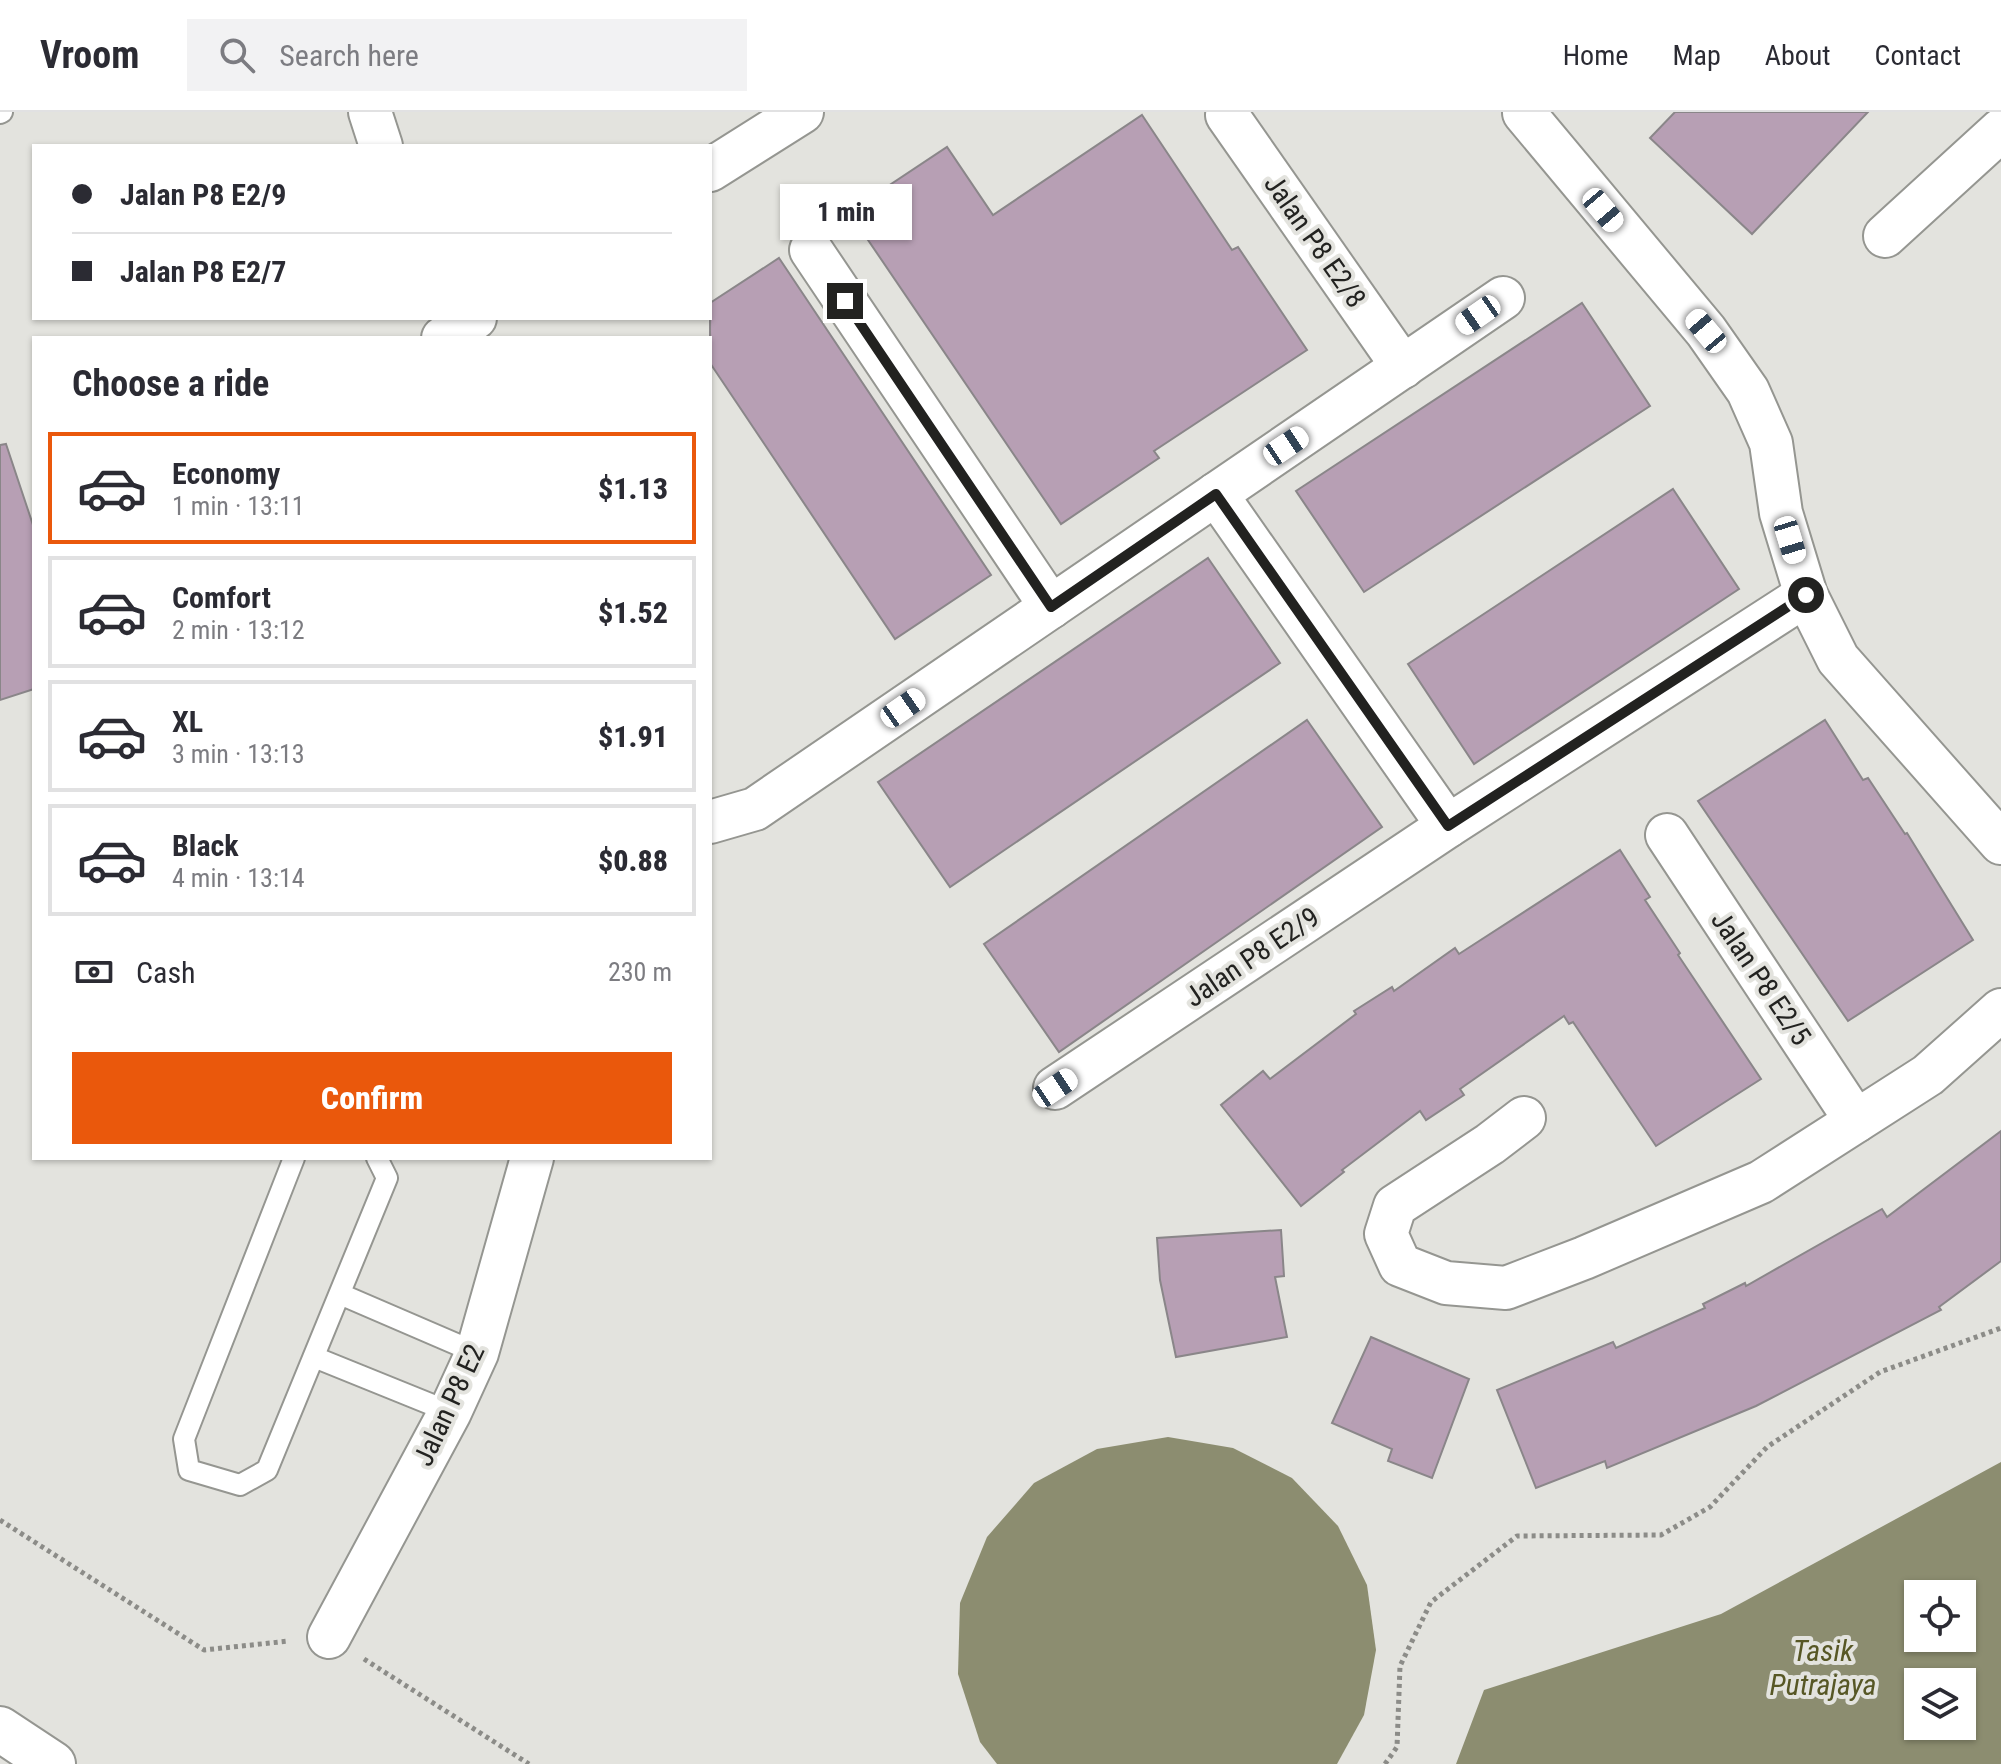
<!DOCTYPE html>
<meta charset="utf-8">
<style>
body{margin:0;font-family:"Roboto Condensed",sans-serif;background:#f2f2f3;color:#2b2b33;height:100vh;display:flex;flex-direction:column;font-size:30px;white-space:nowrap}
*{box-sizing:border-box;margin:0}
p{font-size:26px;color:#7c7c81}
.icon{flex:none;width:44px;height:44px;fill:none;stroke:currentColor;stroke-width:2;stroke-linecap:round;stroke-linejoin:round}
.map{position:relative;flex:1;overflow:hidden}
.sheet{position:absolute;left:32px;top:224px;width:680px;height:824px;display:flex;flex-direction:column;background:#fff;border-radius:0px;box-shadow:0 2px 6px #0004}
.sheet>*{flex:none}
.hud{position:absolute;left:32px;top:32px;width:680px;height:176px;border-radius:0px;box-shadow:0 2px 6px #0004;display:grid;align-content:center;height:176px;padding:0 40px;background:#fff}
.fabs{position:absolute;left:1904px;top:1468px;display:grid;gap:16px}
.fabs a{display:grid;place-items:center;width:72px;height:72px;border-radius:0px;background:#fff;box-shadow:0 2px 6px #0004;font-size:40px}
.end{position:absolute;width:36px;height:36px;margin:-18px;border:10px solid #222220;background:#fff;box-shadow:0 0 0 4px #fff}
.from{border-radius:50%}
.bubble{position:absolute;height:56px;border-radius:0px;background:#fff;box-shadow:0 2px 6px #0004;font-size:26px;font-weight:800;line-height:56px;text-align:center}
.car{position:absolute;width:24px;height:48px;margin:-24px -12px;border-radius:10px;box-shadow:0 0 6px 2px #0007;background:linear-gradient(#fff 24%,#345 0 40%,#fff 0 76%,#345 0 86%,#fff 0)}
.hud b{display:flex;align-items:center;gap:28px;height:76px;font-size:30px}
.hud b+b{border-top:2px solid #e1e1e2}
.hud i{width:20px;height:20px;background:#2b2b33}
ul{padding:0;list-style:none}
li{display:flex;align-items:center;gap:24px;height:112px;margin:0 16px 12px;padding:0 24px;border:4px solid #e1e1e2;border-radius:0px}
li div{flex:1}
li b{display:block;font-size:30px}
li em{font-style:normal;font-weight:800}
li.selected{border-color:#ea580c}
li>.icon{width:72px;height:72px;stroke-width:1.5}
h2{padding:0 40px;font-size:36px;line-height:96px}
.pay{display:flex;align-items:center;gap:20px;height:88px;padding:0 40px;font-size:30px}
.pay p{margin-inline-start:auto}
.action{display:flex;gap:16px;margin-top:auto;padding:16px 40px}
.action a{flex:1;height:92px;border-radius:0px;background:#ea580c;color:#fff;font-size:32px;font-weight:800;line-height:92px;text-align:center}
header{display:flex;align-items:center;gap:48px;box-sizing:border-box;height:112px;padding:0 40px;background:#fff;border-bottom:2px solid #e1e1e2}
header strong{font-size:38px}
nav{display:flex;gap:44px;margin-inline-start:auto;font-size:28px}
.search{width:560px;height:72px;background:#f2f2f3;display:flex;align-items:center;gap:20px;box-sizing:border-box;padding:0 28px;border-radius:0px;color:#7c7c81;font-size:30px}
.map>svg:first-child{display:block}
.water{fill:#8c8d70;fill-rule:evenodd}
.building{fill:#b79fb4;stroke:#8a8689;stroke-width:2}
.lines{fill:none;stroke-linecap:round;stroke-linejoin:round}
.service-casing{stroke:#959691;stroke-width:24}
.minor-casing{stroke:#959691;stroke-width:46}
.secondary-casing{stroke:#959691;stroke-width:48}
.path{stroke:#8c8c88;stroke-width:5;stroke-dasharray:4 4;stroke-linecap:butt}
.service{stroke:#fff;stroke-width:20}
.minor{stroke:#fff;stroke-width:42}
.secondary{stroke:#fff;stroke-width:44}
.route{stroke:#222220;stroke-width:10}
.labels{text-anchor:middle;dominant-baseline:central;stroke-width:8;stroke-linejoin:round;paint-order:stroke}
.street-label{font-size:28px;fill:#222220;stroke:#e3e3de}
.water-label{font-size:30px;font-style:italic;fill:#575725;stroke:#e3e3de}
</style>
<header>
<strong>Vroom</strong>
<div class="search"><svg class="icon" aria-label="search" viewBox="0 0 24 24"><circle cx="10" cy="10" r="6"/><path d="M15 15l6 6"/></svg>Search here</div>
<nav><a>Home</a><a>Map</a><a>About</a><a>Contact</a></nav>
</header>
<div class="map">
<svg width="2001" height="1652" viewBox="0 0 2001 1652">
<rect width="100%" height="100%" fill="#e3e3de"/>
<g class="water">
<path d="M1168 1325 1233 1336 1292 1366 1338 1414 1367 1473 1376 1538 1364 1603 1337 1652H997L980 1630 958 1562 960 1491 987 1425 1034 1371 1097 1337Z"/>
<path d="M2001 1350V1652H1456L1484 1578 1721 1502ZM1918 1482H1962V1526H1918ZM1918 1570H1962V1614H1918Z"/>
</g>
<g class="building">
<path d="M1675 0H1868L1752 122 1650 26Z"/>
<path d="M1142 3 1232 138 1238 135 1307 238 1154 339 1159 346 1061 412 849 100 947 35 993 103Z"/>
<path d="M779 146 991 463 895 527 710 251V191Z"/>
<path d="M1582 191 1650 294 1364 480 1296 379Z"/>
<path d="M6 332 34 416V577L0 588V333Z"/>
<path d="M1673 377 1739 477 1474 652 1408 552Z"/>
<path d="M1208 446 1280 551 950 775 878 670Z"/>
<path d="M1307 608 1382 715 1059 940 984 832Z"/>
<path d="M1825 608 1863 668 1868 666 1905 722 1907 721 1973 828 1848 909 1698 689Z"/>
<path d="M1620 738 1650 785 1645 788 1680 841 1678 843 1761 967 1656 1034 1573 910 1569 912 1564 904 1460 977 1464 983 1426 1008 1420 999 1342 1058 1344 1060 1301 1094 1221 993 1263 959 1270 967 1356 902 1354 899 1392 875 1394 879 1455 836 1459 842Z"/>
<path d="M2001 1019V1149L1939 1195 1941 1198 1756 1294 1607 1356 1605 1349 1536 1376 1497 1278 1613 1230 1616 1236 1705 1196 1703 1192 1745 1171 1746 1174 1882 1097 1887 1105Z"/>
<path d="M1281 1118 1284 1164 1275 1165 1287 1225 1176 1245 1160 1168 1157 1126Z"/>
<path d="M1371 1225 1469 1267 1432 1366 1388 1349 1392 1337 1332 1311Z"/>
</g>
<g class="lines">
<defs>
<g id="service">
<path d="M0 1 2 0"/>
<path d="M294 1046 184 1327 189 1358 240 1373 267 1358 387 1066 377 1046"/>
<path d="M340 1182 477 1241"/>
<path d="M314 1245 450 1300"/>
</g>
<g id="minor">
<path d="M370 0 381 34"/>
<path d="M1524 1 1706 219 1748 279 1771 331 1781 401 1806 483 1838 547 2001 731"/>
<path d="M1227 3 1403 255"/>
<path d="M710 58 802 0"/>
<path d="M1885 124 2001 18"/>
<path d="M811 138 1051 495"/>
<path d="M443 226 475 206"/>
<path d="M1216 382 1448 714"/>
<path d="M710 710 755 697 1503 186"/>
<path d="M1667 723 1856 1009"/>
<path d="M1055 976 1448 714 1806 483"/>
<path d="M1524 1006 1490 1032 1395 1094 1386 1122 1400 1153 1446 1171 1506 1176 1584 1146 1761 1070 1928 963 2001 898"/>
<path d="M329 1525 450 1300 477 1241 532 1046"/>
</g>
<path id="secondary" d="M0 1617 53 1652"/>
</defs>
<use href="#service" class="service-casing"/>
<use href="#minor" class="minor-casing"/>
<use href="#secondary" class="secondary-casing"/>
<g class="path">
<path d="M0 1408 204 1538 289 1529"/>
<path d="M364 1547 529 1652"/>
<path d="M1385 1652 1397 1635 1400 1554 1431 1490 1517 1424 1661 1423 1710 1395 1767 1335 1880 1260 2001 1216"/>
</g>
<use href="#service" class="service"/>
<use href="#minor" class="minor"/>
<use href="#secondary" class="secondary"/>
</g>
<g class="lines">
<path class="route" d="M845 189 1051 495 1216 382 1448 714 1806 483"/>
</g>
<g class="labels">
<g class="street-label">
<text transform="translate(1315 129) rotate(55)">Jalan P8 E2/8</text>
<text transform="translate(1252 845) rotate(-34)">Jalan P8 E2/9</text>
<text transform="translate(1761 866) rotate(56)">Jalan P8 E2/5</text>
<text transform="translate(449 1293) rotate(-65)">Jalan P8 E2</text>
</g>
<g class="water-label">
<text x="1823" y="1538">Tasik<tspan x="1823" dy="34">Putrajaya</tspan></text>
</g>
</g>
</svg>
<div class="fabs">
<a><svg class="icon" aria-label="locate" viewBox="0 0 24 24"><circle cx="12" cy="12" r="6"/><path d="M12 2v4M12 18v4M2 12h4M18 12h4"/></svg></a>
<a><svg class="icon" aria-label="layers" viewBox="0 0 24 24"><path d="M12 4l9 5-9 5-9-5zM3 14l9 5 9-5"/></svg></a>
</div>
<i class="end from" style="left:1806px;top:483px"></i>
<i class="end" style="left:845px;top:189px"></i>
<div class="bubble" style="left:780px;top:72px;width:132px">1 min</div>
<i class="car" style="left:1603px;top:98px;rotate:140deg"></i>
<i class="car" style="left:1478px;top:203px;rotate:235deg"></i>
<i class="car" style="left:1706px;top:219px;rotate:320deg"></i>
<i class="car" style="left:1286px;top:334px;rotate:56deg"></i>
<i class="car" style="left:1790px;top:428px;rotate:163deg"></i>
<i class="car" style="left:903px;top:596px;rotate:55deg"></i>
<i class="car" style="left:1055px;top:976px;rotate:56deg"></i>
<div class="hud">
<b><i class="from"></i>Jalan P8 E2/9</b>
<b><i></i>Jalan P8 E2/7</b>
</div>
<section class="sheet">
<h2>Choose a ride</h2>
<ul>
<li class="selected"><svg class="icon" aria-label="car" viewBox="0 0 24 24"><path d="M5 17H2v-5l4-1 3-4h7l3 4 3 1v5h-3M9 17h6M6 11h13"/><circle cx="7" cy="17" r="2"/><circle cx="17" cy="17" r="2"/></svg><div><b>Economy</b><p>1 min · 13:11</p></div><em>$1.13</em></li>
<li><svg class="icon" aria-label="car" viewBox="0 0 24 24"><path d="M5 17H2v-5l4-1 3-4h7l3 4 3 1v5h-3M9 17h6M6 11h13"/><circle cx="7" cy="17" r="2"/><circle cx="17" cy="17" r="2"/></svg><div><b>Comfort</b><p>2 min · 13:12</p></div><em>$1.52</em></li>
<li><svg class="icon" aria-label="car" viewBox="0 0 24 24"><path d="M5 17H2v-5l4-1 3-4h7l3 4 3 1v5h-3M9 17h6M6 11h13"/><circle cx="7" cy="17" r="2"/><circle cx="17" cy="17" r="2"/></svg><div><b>XL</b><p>3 min · 13:13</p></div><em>$1.91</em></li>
<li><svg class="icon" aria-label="car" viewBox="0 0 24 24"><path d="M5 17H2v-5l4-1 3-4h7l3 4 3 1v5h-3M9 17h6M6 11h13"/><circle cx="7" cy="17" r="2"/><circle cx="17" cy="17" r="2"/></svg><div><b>Black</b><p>4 min · 13:14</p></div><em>$0.88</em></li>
</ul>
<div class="pay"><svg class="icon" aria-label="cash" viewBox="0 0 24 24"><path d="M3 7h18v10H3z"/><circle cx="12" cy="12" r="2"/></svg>Cash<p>230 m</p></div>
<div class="action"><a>Confirm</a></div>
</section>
</div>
